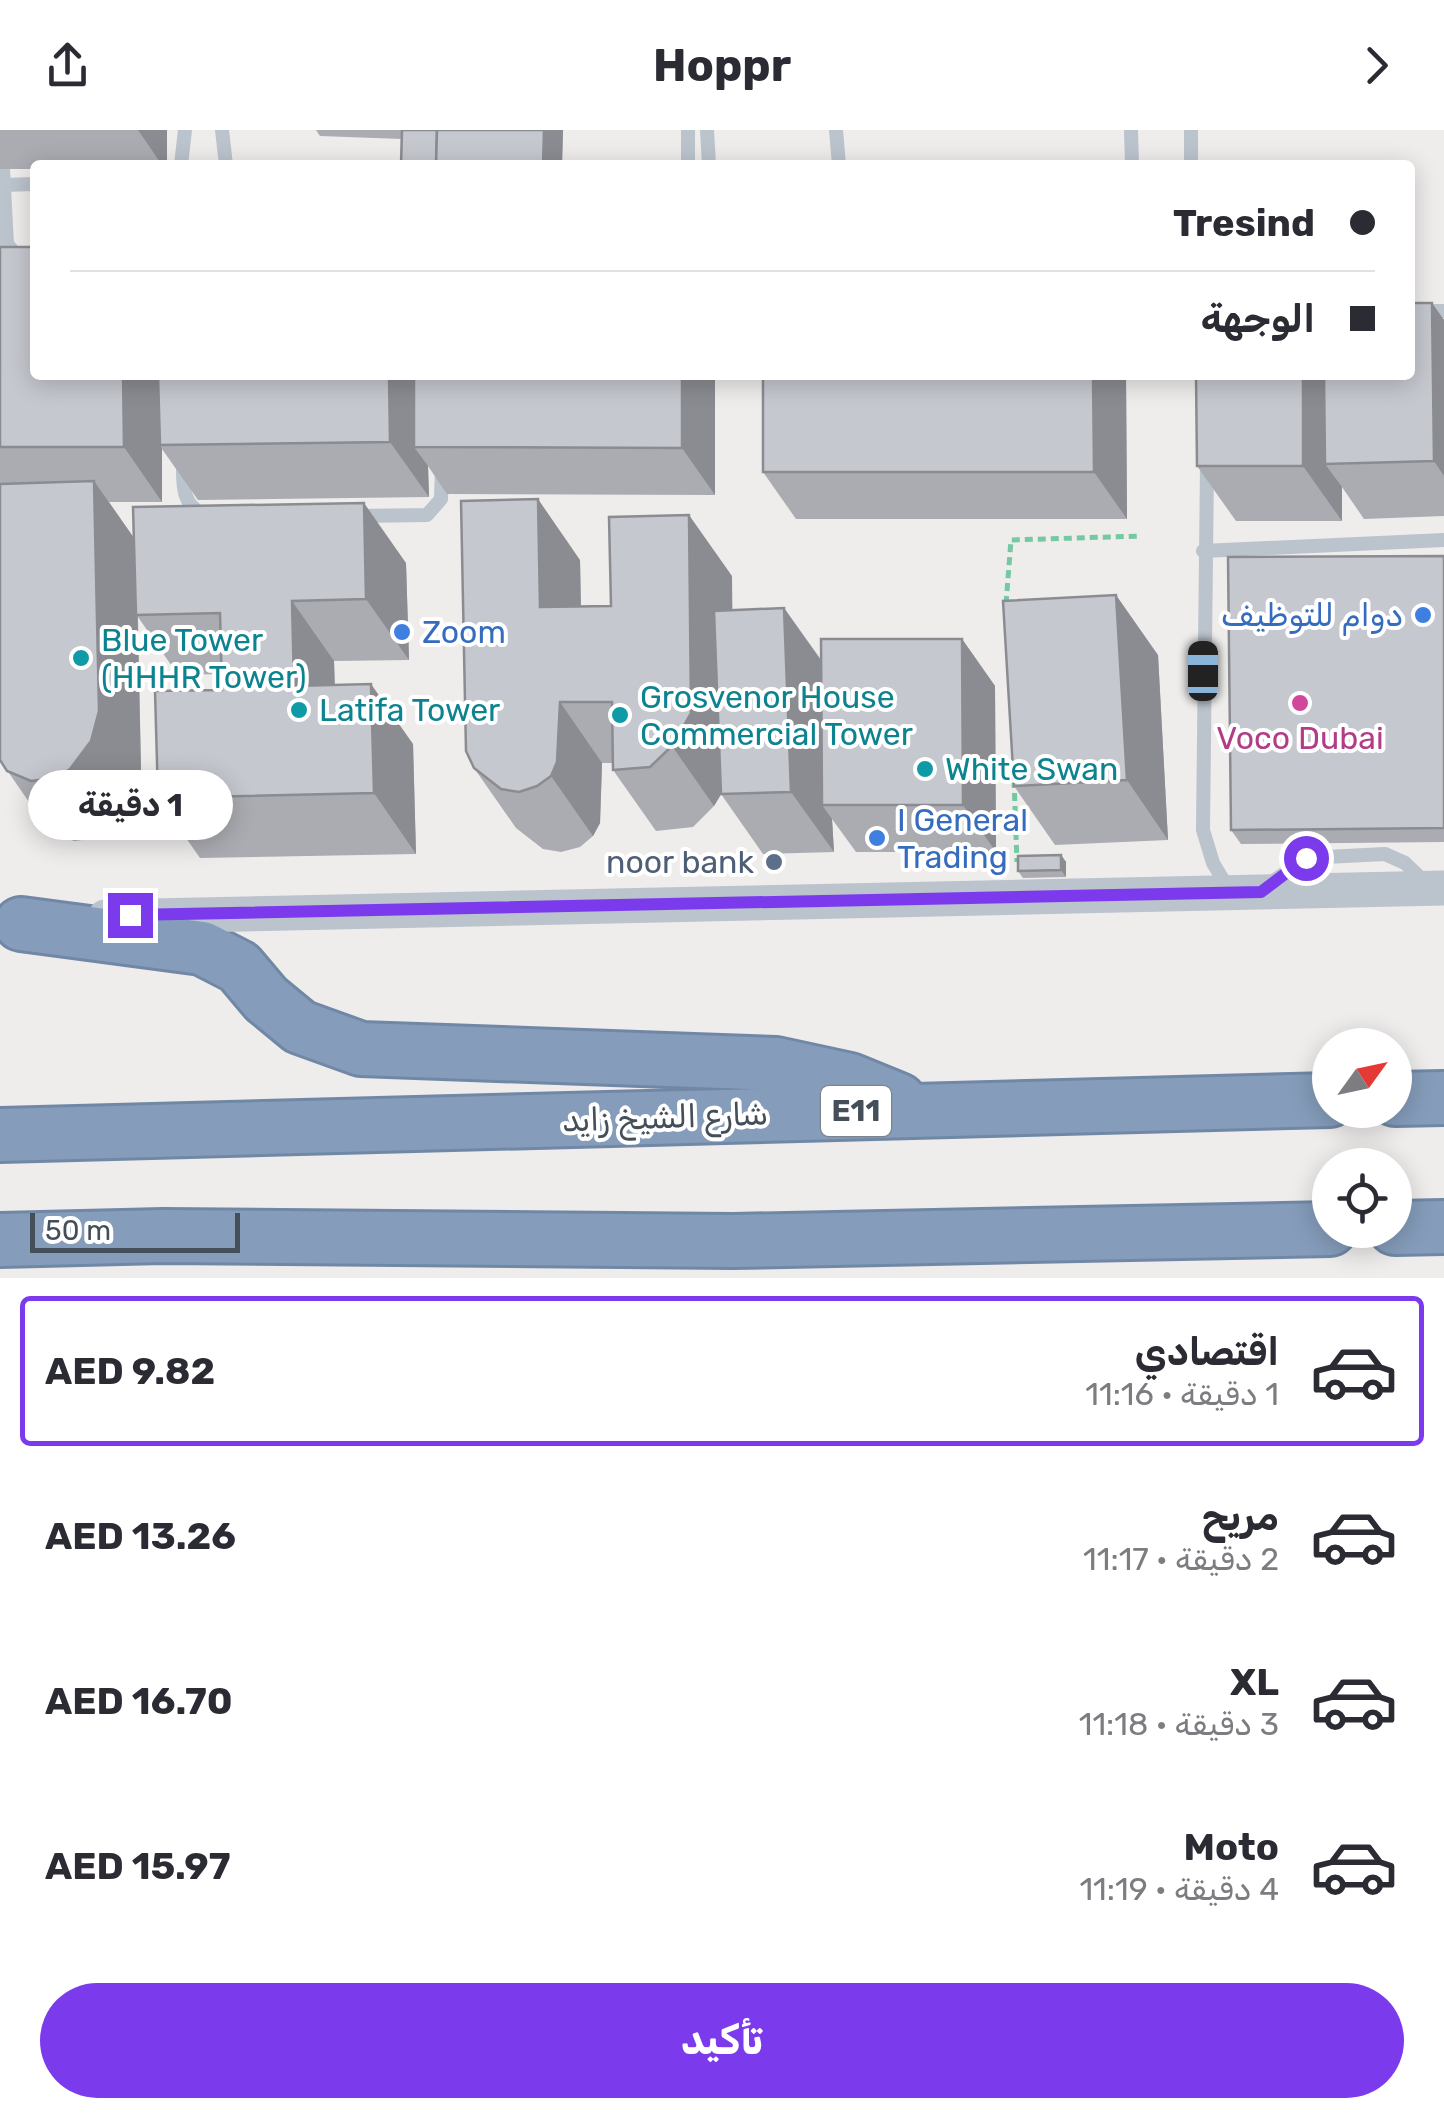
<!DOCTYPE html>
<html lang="ar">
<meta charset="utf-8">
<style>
body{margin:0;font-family:Rubik,Cairo,sans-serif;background:#f2f2f3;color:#2b2b33;direction:rtl;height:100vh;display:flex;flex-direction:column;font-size:38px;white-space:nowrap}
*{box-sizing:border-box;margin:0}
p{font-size:32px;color:#7c7c81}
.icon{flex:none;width:55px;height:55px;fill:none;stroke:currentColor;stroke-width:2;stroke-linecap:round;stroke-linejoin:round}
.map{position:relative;height:1148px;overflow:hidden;direction:ltr}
.drawer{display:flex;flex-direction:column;background:#fff;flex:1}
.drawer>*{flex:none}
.hud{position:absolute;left:30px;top:30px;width:1385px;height:220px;border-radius:10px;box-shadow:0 5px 25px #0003;direction:rtl;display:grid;align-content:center;height:220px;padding:0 40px;background:#fff}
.needle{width:65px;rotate:57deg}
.tools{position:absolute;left:1312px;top:898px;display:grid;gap:20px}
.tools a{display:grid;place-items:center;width:100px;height:100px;border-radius:50%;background:#fff;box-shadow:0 5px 25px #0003;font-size:50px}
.scale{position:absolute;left:30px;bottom:25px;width:210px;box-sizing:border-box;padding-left:10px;border:5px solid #454f59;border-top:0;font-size:28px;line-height:35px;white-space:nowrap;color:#454f59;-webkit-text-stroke:8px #fff;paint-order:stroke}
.end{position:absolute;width:45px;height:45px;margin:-22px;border:12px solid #7c3aed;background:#fff;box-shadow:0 0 0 5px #fff}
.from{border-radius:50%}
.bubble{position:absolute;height:70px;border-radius:35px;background:#fff;box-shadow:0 5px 25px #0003;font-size:32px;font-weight:700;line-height:70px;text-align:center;direction:rtl}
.car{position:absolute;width:30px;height:60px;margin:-30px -15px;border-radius:12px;box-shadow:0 0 8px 2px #0007;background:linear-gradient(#222 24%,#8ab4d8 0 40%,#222 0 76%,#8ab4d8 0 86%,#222 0)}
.hud b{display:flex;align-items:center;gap:35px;height:95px;font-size:38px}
.hud b+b{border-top:2px solid #e1e1e2}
.hud i{width:25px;height:25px;background:#2b2b33}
ul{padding:18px 0 0;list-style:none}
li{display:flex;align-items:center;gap:30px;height:150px;margin:0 20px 15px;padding:0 20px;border:5px solid transparent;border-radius:10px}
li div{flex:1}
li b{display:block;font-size:38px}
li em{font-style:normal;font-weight:700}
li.selected{border-color:#7c3aed}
li>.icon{width:90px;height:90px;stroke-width:1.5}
.action{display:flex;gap:20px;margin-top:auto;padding:20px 40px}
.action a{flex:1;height:115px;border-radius:60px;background:#7c3aed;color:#fff;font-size:40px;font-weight:700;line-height:115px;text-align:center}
header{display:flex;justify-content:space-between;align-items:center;height:130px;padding:0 40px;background:#fff;font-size:45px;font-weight:700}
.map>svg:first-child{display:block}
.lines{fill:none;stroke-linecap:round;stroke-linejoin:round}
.motorway-casing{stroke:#7088a6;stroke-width:58}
.path{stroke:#74c9a3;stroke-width:5;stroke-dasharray:8 5;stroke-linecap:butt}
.service{stroke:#bbc3cc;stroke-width:14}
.tertiary{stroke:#bbc3cc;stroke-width:35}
.motorway{stroke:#859dbb;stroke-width:52}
.wall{fill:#aaacb2}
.shaded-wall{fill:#8b8c91}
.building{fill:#c6c8cf;stroke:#8b8c91;stroke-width:2.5}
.route{stroke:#7c3aed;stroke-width:12}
.shop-dot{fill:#3f7fe0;stroke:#fff;stroke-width:4}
.culture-dot{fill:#0f9aa8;stroke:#fff;stroke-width:4}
.hotel-dot{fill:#d1479c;stroke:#fff;stroke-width:4}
.service-dot{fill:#5c6f8a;stroke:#fff;stroke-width:4}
.labels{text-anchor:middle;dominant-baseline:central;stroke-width:8;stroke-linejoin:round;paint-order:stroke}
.shield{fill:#fff;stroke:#7d848b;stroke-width:2.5}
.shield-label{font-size:30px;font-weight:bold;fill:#454f59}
.shop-label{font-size:32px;fill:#366cbe;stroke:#fff;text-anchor:start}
.culture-label{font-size:32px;fill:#0d838f;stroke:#fff;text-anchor:start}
.hotel-label{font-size:32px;fill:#b23c85;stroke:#fff}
.service-label{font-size:32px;fill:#4e5e75;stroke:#fff;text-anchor:end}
.street-label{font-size:32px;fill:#454f59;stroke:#fff}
</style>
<header><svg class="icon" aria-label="forward" viewBox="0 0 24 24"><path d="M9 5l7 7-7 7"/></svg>Hoppr<svg class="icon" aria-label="share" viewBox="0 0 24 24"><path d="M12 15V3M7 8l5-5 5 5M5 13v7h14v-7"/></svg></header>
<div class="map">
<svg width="1444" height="1148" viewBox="0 0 1444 1148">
<rect width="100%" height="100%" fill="#efecec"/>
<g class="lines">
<defs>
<g id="motorway">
<path d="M21 794 202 818 239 837 266 869 300 897 361 919 776 934 850 950 899 970"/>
<path d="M1395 969 1444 968"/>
<path d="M0 1005 1330 970"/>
<path d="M1395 1098 1444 1097"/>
<path d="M0 1110 163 1106 733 1111 1330 1099"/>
</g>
</defs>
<use href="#motorway" class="motorway-casing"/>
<g class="path">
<path d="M1006 474 1011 410 1141 406"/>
<path d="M1014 650 1017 732"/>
</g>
<g class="service">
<path d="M222 0 226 35"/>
<path d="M688 0V35"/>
<path d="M707 0 709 35"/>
<path d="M836 0 839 35"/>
<path d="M1131 0 1132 35"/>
<path d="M1191 0V35"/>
<path d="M181 35 185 0"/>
<path d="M3 39 7 114 18 127 35 129"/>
<path d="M4 55 35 54"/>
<path d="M1410 181H1444"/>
<path d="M183 331C183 354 181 374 204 385"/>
<path d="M1207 335 1203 700 1213 733 1228 758"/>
<path d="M356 386 427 385 441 369 442 339"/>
<path d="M1203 421 1444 410"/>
<path d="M1268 755 1306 728 1385 724 1405 733 1427 754"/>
</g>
<path class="tertiary" d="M105 787 1444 758"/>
<use href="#motorway" class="motorway"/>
</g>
<g class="wall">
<path d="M0 0H167V35H35V39H0Z"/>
<path d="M316 0H563L562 35H401L402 9 320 6Z"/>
<path d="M0 117 35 245H715V365L447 364 428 336 429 367 198 370 162 319V372H109L134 408 406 433 409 530 334 531 335 555 413 614 416 724 200 728 158 668 222 560V544L178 545 138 487 141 641 133 671 112 699 98 708 74 711 49 701 0 630Z"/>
<path d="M1432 173 1444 190V386L1364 389 1342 357V391H1236L1197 336Z"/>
<path d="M763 245H1126L1127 389H796L763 342Z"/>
<path d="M1444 426V712L1241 714 1231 700Z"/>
<path d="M580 430 581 477 611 476 732 446V480L784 478 822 531 962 509 995 556 996 722H856L832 689 834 722 763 724 721 664 714 676 693 697 656 701 613 640V633H602L600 693 593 706 580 717 561 722 543 719 516 698 474 638Z"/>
<path d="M1158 525 1168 710 1055 715 1014 656Z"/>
<path d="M1061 725 1066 732V747L1023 748 1018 741Z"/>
</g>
<g class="shaded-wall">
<path d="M138 0H167V35H162Z"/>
<path d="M544 0H563L562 35H543Z"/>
<path d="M1432 173 1444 190V346L1434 331Z"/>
<path d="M123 245H162L160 315 162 319V372L124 317Z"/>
<path d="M389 245H426L414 317 428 336 429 367 390 312Z"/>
<path d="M682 245H715V365L682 318Z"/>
<path d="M1093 245H1126L1127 389 1094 342Z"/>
<path d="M1303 245H1341L1325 334 1342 357V391L1303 336Z"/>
<path d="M94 351 136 411 141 641 133 671 112 699 70 639Z"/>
<path d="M538 369 580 430 582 538 540 477Z"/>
<path d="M364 373 406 433 409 530 366 469Z"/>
<path d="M689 385 732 446 734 643 714 676 672 616Z"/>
<path d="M1116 465 1158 525 1168 710 1127 650Z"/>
<path d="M292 471 334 531 336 616 294 556Z"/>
<path d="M784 478 827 539 822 675 832 689 834 722 791 662Z"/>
<path d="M962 509 995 556 996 722 963 675Z"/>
<path d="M371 554 413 614 416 724 374 663Z"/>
<path d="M560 572 602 633 600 693 593 706 551 646Z"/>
<path d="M1061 725 1066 732V747L1061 740Z"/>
</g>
<g class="building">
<path d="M402 0H437L436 35H401Z"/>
<path d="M437 0H544L543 35H436Z"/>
<path d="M385 33V35H257Z"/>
<path d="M0 117H35V245H123L124 317H0Z"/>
<path d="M1410 173H1432L1434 331 1325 334 1324 245H1410Z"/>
<path d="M158 245H389L390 312 160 315Z"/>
<path d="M414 245H682V318L414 317Z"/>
<path d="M763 245H1093L1094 342H763Z"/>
<path d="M1196 245H1303V336H1197Z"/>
<path d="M94 351 99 581 91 611 70 639 56 648 31 651 7 641 0 630V354Z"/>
<path d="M538 369 540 477 611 476 609 387 689 385 691 583 672 616 650 637 613 640 612 572H560L557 632 551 646 537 656 519 662 501 659 474 638 466 621 461 371Z"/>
<path d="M364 373 366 469 292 471 294 556 371 554 374 663 158 668 155 561 222 560 220 483 136 485 133 377Z"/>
<path d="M1444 426V698L1231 700 1228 427Z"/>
<path d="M1116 465 1127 650 1014 656 1003 471Z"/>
<path d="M784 478 791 662 721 664 714 481Z"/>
<path d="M821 509H962L963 675H822Z"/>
<path d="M1061 725V740L1018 741V726Z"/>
</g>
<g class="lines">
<path class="route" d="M130 785 1261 762 1306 728"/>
</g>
<g class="shop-dot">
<circle cx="1423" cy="485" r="10"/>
<circle cx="402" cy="502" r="10"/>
<circle cx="877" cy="708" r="10"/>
</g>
<g class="culture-dot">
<circle cx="81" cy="528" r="10"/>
<circle cx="299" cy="580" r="10"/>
<circle cx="620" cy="585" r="10"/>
<circle cx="925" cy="639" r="10"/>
</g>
<circle class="hotel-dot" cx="1300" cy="573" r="10"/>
<circle class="service-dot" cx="774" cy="732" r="10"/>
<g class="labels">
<rect class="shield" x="821" y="956" width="70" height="50" rx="8"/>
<g class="shield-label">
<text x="856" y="981">E11</text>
</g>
<g class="shop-label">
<text x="1403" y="485" text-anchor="end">دوام للتوظيف</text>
<text x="422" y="502">Zoom</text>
<text x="897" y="690">I General<tspan x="897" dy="37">Trading</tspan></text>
</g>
<g class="culture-label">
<text x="101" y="510">Blue Tower<tspan x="101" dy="37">(HHHR Tower)</tspan></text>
<text x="640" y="567">Grosvenor House<tspan x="640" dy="37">Commercial Tower</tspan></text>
<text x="319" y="580">Latifa Tower</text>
<text x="945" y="639">White Swan</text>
</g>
<g class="hotel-label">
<text x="1300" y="608">Voco Dubai</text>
</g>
<g class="service-label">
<text x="754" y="732">noor bank</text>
</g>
<g class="street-label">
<text transform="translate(665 987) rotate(-2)">شارع الشيخ زايد</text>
</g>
</g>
</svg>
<div class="tools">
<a><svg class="needle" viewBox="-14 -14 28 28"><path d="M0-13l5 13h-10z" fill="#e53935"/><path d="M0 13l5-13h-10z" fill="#7c7c81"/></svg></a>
<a><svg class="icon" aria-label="locate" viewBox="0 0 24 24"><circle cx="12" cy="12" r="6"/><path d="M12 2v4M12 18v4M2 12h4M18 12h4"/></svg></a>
</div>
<div class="scale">50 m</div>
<i class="end from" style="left:1306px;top:728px"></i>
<i class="end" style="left:130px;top:785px"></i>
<div class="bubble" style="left:28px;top:640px;width:205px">1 دقيقة</div>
<i class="car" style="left:1203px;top:541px;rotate:0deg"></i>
<div class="hud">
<b><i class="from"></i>Tresind</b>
<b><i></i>الوجهة</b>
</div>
</div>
<section class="drawer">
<ul>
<li class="selected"><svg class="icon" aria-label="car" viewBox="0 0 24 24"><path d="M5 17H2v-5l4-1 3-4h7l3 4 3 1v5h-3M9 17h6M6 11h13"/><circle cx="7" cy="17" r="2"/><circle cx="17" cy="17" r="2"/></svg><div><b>اقتصادي</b><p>1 دقيقة · 11:16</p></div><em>AED 9.82</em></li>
<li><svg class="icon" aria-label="car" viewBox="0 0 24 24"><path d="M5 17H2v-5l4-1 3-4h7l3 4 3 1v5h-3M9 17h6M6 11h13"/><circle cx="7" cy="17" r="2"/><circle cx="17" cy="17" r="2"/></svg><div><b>مريح</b><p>2 دقيقة · 11:17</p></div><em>AED 13.26</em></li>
<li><svg class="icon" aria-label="car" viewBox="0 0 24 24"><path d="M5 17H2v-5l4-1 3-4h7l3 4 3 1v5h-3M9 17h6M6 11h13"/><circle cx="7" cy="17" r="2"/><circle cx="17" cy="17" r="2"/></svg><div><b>XL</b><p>3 دقيقة · 11:18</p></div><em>AED 16.70</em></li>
<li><svg class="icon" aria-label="car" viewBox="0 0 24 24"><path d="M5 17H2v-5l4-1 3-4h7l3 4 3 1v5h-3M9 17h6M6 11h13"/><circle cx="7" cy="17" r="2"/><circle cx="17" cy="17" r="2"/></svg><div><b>Moto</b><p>4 دقيقة · 11:19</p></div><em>AED 15.97</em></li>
</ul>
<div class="action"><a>تأكيد</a></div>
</section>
